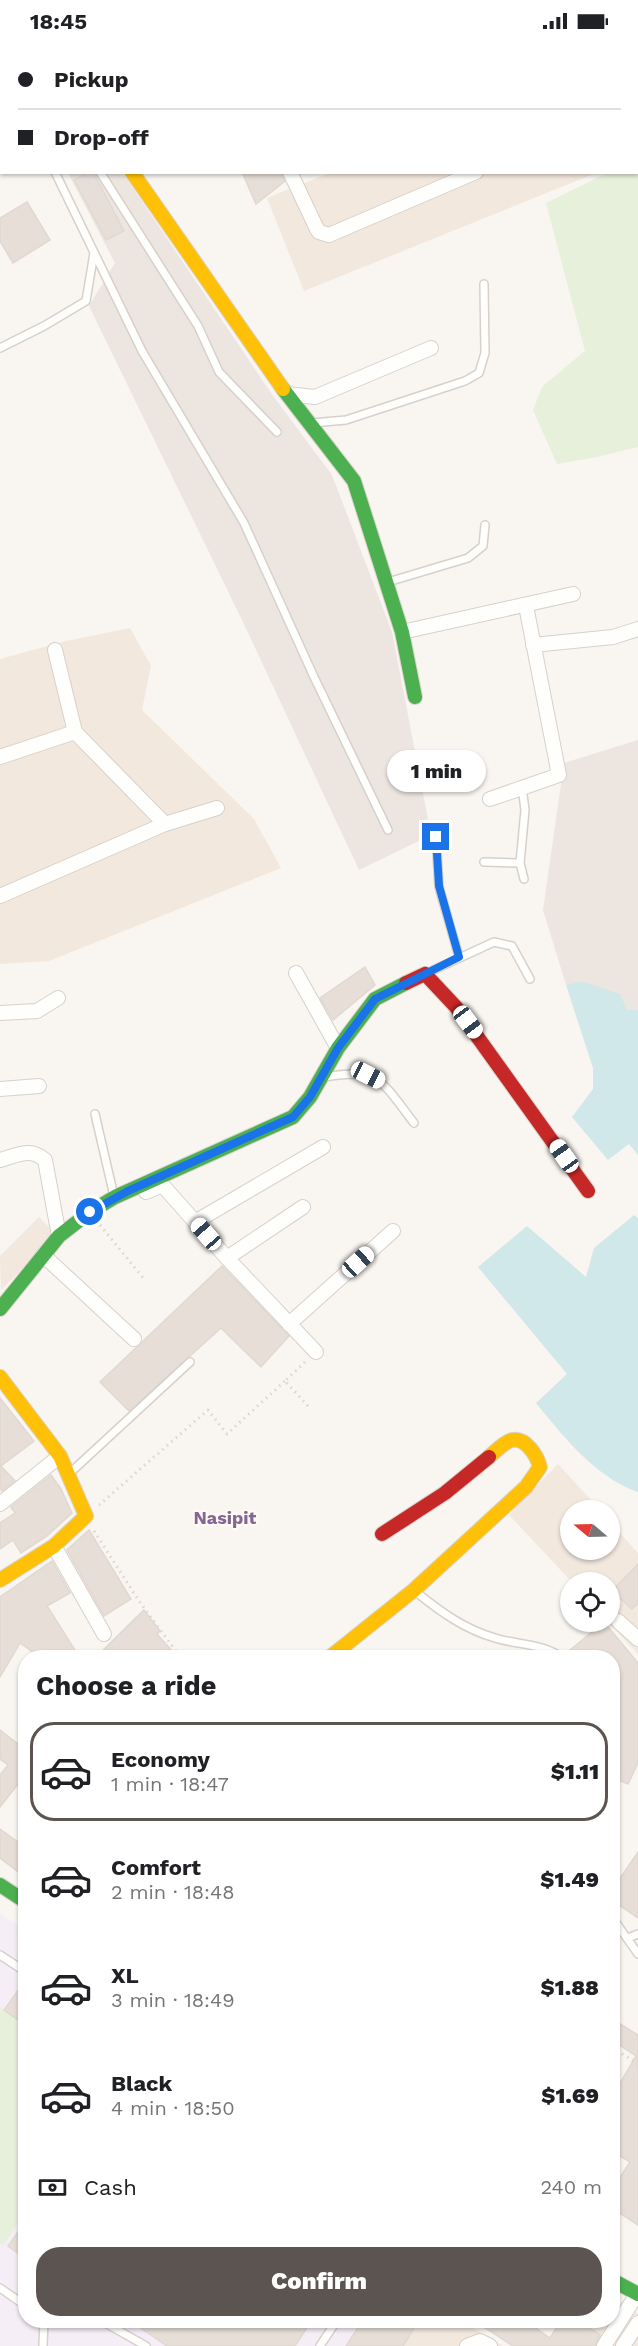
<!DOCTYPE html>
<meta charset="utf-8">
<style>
body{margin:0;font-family:"Work Sans",sans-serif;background:#f6f6f6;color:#202124;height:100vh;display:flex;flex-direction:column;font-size:22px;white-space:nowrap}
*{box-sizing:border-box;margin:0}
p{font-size:20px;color:#757577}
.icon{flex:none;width:33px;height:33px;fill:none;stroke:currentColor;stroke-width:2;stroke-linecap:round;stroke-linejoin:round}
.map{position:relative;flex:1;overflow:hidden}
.side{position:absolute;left:18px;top:1608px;width:602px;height:678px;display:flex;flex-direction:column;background:#fff;border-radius:24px;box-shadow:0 2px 4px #0004}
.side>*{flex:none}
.hud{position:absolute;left:0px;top:0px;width:639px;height:132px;box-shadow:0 2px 4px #0004;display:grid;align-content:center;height:132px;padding:0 18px;background:#fff}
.needle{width:39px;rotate:289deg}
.fabs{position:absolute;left:560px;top:1458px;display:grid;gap:12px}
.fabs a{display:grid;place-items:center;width:60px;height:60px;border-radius:50%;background:#fff;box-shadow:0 2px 4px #0004;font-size:30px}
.end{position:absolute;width:27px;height:27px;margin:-14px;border:8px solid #1a73e8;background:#fff;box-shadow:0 0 0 3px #fff}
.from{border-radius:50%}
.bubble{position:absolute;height:42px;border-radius:21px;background:#fff;box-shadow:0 2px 4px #0004;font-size:20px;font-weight:800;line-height:42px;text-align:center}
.car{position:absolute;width:18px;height:36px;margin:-18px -9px;border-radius:8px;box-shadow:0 0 4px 2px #0007;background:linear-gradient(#fff 24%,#345 0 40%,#fff 0 76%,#345 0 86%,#fff 0)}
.hud b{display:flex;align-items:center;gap:21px;height:57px;font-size:22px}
.hud b+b{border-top:2px solid #e0e0e0}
.hud i{width:15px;height:15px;background:#202124}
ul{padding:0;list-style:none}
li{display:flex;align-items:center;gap:18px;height:99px;margin:0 12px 9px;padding:0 6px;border:3px solid transparent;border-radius:24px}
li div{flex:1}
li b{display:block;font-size:22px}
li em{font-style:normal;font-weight:800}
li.selected{border-color:#5c5450}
li>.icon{width:54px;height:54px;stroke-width:1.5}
h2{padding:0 18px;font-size:27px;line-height:72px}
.pay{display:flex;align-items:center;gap:15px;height:66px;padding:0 18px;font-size:22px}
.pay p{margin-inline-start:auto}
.button{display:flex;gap:12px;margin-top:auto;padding:12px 18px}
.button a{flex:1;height:69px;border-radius:24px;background:#5c5450;color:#fff;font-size:24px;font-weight:800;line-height:69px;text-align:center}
.status{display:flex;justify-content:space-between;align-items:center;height:42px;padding:0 30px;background:#fff;direction:ltr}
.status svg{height:16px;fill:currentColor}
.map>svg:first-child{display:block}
.residential{fill:#f2e8de}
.industrial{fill:#ede5e0}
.education{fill:#f6eef6}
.green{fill:#e7f0db}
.water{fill:#d0e8ea}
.building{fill:#e6ded7;stroke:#e2d8d2;stroke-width:1.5}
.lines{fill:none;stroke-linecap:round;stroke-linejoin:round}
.lane-casing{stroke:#d7d1cb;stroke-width:10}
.street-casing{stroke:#d7d1cb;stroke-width:16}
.fast-casing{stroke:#d9d2cb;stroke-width:16}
.slow-casing{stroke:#d9d2cb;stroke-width:16}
.jam-casing{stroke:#d9d2cb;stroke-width:16}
.path{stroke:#dcd5d0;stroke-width:3;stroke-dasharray:1.5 4.5;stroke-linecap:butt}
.lane{stroke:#fefefd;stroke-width:7}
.street{stroke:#fefefd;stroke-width:14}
.fast{stroke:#4caf50;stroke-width:14}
.slow{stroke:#ffc107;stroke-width:14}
.jam{stroke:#c62828;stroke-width:14}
.route{stroke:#1a73e8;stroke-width:8}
.labels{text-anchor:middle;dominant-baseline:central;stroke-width:4.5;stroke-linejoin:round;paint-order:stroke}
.neighbourhood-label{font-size:18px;font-weight:bold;fill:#846695;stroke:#fffaf3}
</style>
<div class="status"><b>18:45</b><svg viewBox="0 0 49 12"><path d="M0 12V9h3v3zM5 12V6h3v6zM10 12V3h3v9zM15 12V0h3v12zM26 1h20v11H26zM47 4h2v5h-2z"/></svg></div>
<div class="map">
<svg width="638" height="2304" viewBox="0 0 638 2304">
<rect width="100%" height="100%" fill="#f9f5f0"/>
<g class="residential">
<path d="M330 131H596L304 249 267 156Z"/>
<path d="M130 586 151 624 142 668 254 777 281 826 49 919 0 922V617L62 600Z"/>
<path d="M39 1175 56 1193 1 1248 0 1214Z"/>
<path d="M558 1422 600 1468H570V1508H609V1479L638 1511V1612L608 1580 609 1540H572L509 1473Z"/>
<path d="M614 2256 638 2272V2304H583L599 2279 612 2278Z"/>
<path d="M391 2278 461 2279 503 2304H374Z"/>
</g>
<g class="industrial">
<path d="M68 131H123L271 351 332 433 392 590 431 793 359 828 243 580 89 264 115 221Z"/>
<path d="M638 698V968H627L581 939 566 943 543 868 564 721Z"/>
</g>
<path class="education" d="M0 1871 25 1888 26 2278 391 2279 374 2304H0Z"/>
<g class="green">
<path d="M625 0H638V405L597 415 557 422 533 368 542 345 585 309 546 161 607 131 638 130V2L622 1Z"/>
<path d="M0 1965 26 1983 25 2171 3 2203 0 2201Z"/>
</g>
<g class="water">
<path d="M581 939 620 952 627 968H638V1113L629 1102 608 1118 572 1075 593 1047V1026L566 943Z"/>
<path d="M634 1173 638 1176V1450C595 1435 564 1395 536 1361L567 1332 478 1225 527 1184 586 1235 594 1206Z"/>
</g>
<g class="building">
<path d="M89 130H93L124 189 106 198 74 138Z"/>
<path d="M242 130H281L285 139 256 162Z"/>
<path d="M27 160 50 198 13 221 0 199V176Z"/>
<path d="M365 925 375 943 333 978 320 956Z"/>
<path d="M222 1224 289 1294 261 1325 221 1286 129 1369 100 1340Z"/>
<path d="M0 1356 34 1399 1 1424 15 1439 2 1449 0 1446Z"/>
<path d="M51 1433 61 1447 72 1471 47 1494 21 1511 13 1498 0 1507V1481L15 1471 11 1465Z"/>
<path d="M89 1488 131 1557 104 1574 67 1508Z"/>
<path d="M52 1519 70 1551 47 1564 80 1616H41L20 1601 0 1635V1555Z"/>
<path d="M638 1522V1561L632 1567 612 1549Z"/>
<path d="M144 1568 160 1589 157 1592 171 1608 162 1616H95Z"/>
<path d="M604 1580 638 1621V1721L628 1742 612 1735V1671L616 1664 612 1659V1616H576L570 1608Z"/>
<path d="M0 1688 26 1708V1732L0 1765V1733L8 1723 0 1717Z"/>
<path d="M0 1787 26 1806V1836L0 1816Z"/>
<path d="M638 1810V1876L612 1858V1848Z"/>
<path d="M26 1937V1967L18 1978 4 1968Z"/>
<path d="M612 1977 638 1993V2183L612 2166V2148L630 2120 612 2109V2055L636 2014 612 1998Z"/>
<path d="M26 2179V2217L8 2204Z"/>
<path d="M129 2278H312L295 2304H167Z"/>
<path d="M363 2278H419L403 2304H346Z"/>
<path d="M473 2278H524L550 2296 561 2278H595L590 2286 600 2293 595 2304H513Z"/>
</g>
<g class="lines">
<defs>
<g id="lane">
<path d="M55 130 142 309 244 481 314 635 388 788"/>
<path d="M100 130 198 284 219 330 277 390"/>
<path d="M0 306 44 284 86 259 94 211"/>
<path d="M312 381 346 378 465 339 479 331 485 311 484 242"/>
<path d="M388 540 468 516 483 504 485 483"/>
<path d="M522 745 525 768 520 821 524 837"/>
<path d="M436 795 439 845 459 915"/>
<path d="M484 820 520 821"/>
<path d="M427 931 494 900 512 904 530 937"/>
<path d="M325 1035C380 1025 383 1041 414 1081"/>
<path d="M95 1072 114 1154"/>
<path d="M71 1430 190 1320"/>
<path d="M416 1550C441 1570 464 1587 495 1596 517 1603 543 1601 562 1616"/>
<path d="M612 1875 638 1912"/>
<path d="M628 1896 638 1892"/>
<path d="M0 1913 26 1930"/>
<path d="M0 2246 26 2264"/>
<path d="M100 2278 146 2304"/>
<path d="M43 2304 44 2278"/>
<path d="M320 2304 337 2278"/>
</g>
<g id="street">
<path d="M116 0 118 2"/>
<path d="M296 0V2"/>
<path d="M290 130 317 187 319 190 329 193 476 130"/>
<path d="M287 352 315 355 431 306"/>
<path d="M402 590 573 552"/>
<path d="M533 603 613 595 638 587"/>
<path d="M55 608 75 690 165 782"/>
<path d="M0 715 75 690"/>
<path d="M490 757 559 733 526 564"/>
<path d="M0 854 165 782 217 766"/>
<path d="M296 931 338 1006"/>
<path d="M0 971 37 969 58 956"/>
<path d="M0 1047 39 1044"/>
<path d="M0 1118C18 1113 30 1105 45 1118L59 1194"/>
<path d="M146 1150 160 1144 165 1146 227 1216 316 1310"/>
<path d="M195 1180 323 1105"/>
<path d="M43 1213 134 1297"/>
<path d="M227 1216 303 1165"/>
<path d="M289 1282 393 1189"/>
<path d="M0 1462 60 1414"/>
<path d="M54 1504 104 1592"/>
<path d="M618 1579 638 1597"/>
<path d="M467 2304 480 2299 490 2304"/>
<path d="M604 2304 637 2252"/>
<path d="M623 2304 638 2281"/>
</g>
<g id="fast">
<path d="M283 347 354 439 402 590 415 655"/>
<path d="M0 1267 59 1194 90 1170 115 1155 293 1075 310 1055 338 1006 375 957 406 941"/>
<path d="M0 1843 26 1860"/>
<path d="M612 2238 638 2252"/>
</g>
<g id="slow">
<path d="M271 2 274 0"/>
<path d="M0 124H2"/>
<path d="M132 130 283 347"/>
<path d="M0 1335 60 1414 86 1474 54 1504 0 1538"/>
<path d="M329 1616 414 1548 526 1445 540 1425C537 1414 526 1395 512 1398 504 1400 495 1410 489 1415"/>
</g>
<g id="jam">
<path d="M406 941 425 932 456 965 588 1149"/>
<path d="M382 1492 445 1451 489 1415"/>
</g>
</defs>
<use href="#lane" class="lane-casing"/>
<use href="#street" class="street-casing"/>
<use href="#fast" class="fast-casing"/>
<use href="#slow" class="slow-casing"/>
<use href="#jam" class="jam-casing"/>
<g class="path">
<path d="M100 1183 144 1237"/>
<path d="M305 1320 285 1339 308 1364"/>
<path d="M99 1463 208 1368 227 1392 285 1339"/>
<path d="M94 1489 139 1559 181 1616"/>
<path d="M612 2017 621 2011 638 2022"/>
</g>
<use href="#lane" class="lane"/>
<use href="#street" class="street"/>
<use href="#fast" class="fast"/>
<use href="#slow" class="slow"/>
<use href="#jam" class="jam"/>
</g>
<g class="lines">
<path class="route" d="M90 1170 128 1149 293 1075 310 1055 338 1006 375 957 459 915 439 844 436 795"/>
</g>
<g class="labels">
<g class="neighbourhood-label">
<text x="225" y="1475">Nasipit</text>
</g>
</g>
</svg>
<div class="fabs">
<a><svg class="needle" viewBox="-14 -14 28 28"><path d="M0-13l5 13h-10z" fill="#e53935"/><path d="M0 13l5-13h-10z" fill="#757577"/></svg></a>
<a><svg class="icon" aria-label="locate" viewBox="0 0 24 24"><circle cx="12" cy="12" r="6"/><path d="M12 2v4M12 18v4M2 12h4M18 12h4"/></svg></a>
</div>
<i class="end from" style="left:90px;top:1170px"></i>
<i class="end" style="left:436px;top:795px"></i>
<div class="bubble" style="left:387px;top:708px;width:99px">1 min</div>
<i class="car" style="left:468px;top:980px;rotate:143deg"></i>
<i class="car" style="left:368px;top:1033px;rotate:117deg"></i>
<i class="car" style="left:564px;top:1114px;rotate:325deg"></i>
<i class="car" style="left:206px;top:1192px;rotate:319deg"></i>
<i class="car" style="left:358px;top:1220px;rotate:48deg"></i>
<div class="hud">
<b><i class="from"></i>Pickup</b>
<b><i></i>Drop-off</b>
</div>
<section class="side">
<h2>Choose a ride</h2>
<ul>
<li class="selected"><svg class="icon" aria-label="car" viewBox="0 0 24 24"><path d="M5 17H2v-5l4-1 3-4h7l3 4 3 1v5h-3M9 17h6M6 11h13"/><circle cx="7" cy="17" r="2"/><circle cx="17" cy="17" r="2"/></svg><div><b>Economy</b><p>1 min · 18:47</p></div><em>$1.11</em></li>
<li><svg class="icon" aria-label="car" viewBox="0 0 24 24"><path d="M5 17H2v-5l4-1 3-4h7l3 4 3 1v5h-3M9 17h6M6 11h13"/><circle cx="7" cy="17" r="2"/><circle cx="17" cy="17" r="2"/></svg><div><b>Comfort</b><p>2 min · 18:48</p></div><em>$1.49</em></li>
<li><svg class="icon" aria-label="car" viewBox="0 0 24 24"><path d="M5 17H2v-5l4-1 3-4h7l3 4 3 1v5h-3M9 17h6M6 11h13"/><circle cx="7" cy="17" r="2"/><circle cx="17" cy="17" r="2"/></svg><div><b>XL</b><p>3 min · 18:49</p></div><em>$1.88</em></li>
<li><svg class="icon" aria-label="car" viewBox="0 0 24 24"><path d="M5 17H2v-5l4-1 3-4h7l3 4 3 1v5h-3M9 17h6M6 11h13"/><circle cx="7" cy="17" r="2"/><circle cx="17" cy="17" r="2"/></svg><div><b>Black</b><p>4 min · 18:50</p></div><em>$1.69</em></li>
</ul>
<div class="pay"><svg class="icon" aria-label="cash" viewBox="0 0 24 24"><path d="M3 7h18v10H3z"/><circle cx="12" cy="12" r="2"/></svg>Cash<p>240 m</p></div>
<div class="button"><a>Confirm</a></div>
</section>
</div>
